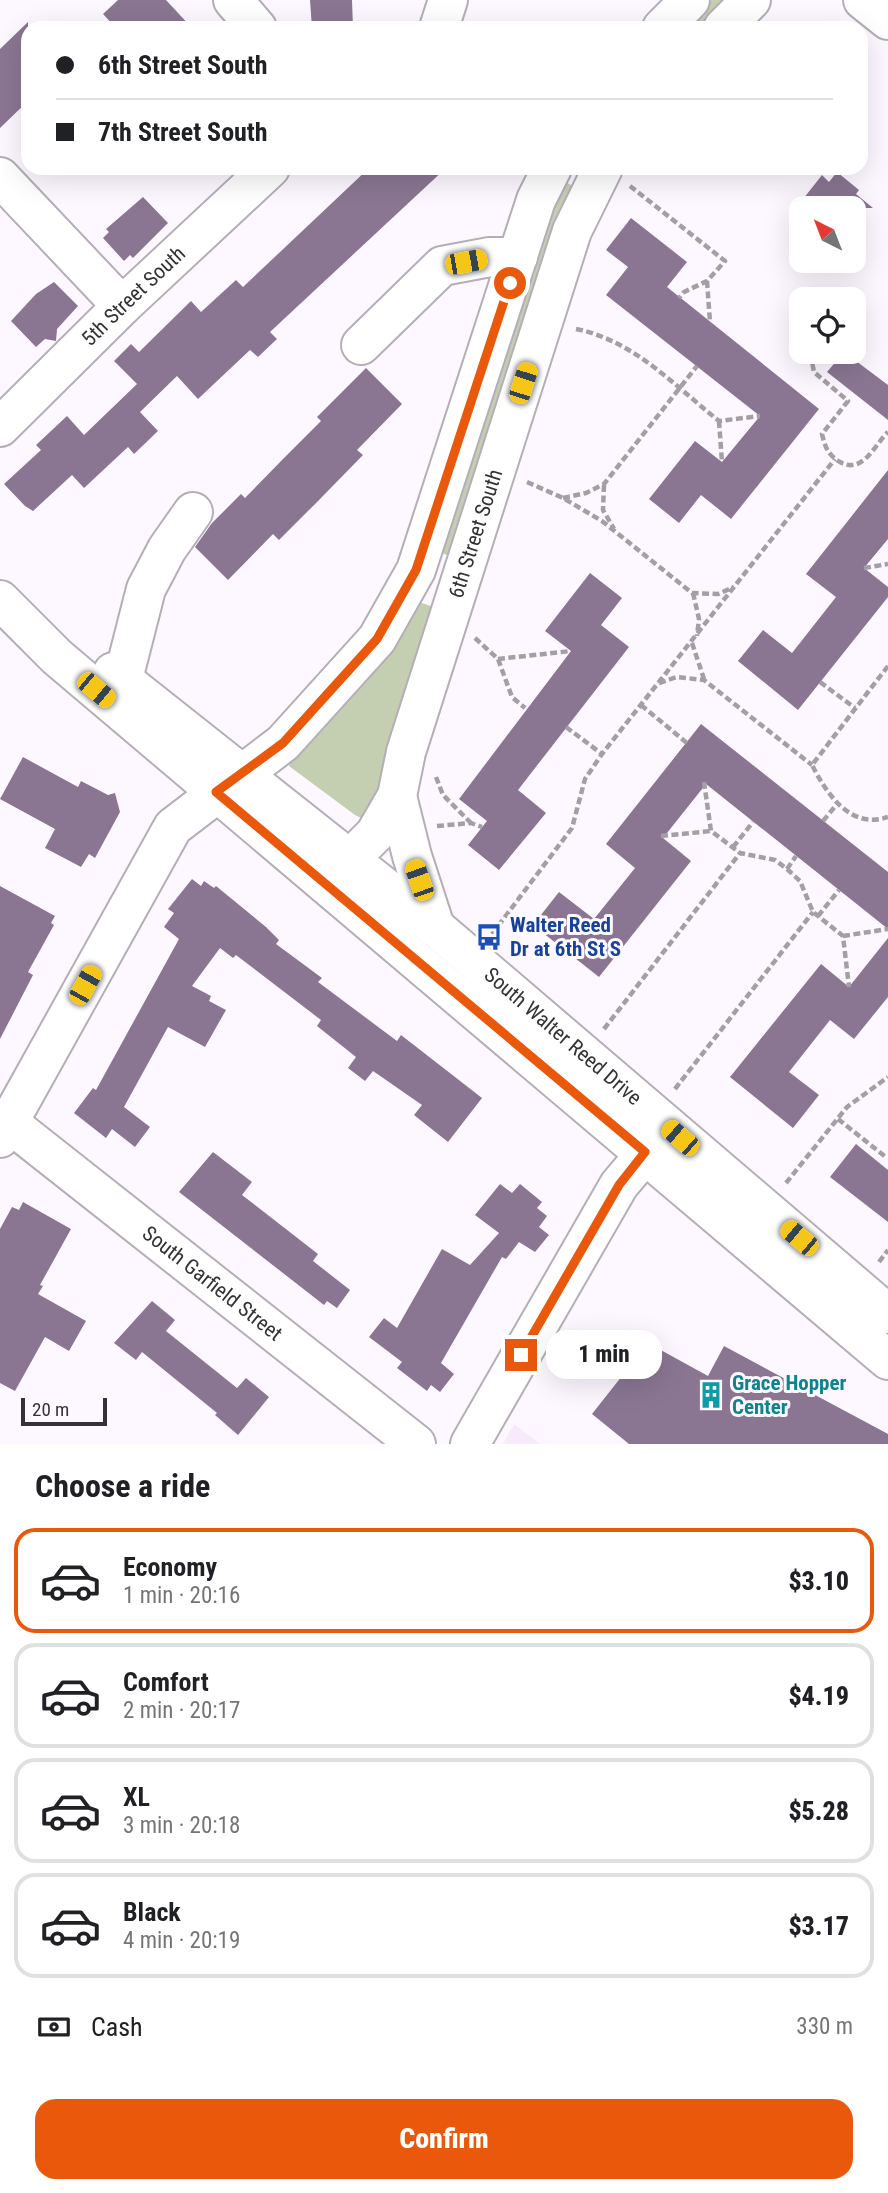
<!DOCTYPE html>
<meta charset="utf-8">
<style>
body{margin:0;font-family:"Roboto Condensed",sans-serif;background:#f2f2f2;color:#202124;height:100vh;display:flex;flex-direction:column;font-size:26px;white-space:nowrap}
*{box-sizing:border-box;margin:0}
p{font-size:23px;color:#757577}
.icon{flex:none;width:38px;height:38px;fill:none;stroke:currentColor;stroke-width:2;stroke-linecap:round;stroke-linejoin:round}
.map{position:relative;height:1444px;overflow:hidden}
.sheet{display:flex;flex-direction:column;background:#fff;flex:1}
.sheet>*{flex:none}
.banner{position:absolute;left:21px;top:21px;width:847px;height:154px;border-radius:21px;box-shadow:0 7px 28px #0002;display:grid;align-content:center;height:154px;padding:0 35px;background:#fff}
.needle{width:46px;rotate:318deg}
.tools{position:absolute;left:789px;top:196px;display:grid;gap:14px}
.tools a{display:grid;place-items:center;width:77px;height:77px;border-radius:14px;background:#fff;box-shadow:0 7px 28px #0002;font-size:35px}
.scale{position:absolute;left:21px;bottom:18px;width:86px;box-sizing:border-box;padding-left:7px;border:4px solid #353236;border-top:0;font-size:19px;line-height:24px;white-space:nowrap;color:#353236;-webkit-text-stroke:5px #fdf8ff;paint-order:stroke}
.end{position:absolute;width:32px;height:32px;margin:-16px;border:9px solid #ea580c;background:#fff;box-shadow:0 0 0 4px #fff}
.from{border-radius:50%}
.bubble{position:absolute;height:49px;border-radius:21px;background:#fff;box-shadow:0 7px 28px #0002;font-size:23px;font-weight:800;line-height:49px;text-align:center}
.car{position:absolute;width:21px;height:42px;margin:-21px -10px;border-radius:9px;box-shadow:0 0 5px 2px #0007;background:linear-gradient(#f5c518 24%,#345 0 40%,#f5c518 0 76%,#345 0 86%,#f5c518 0)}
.banner b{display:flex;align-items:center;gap:24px;height:66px;font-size:26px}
.banner b+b{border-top:2px solid #e0e0e0}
.banner i{width:18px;height:18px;background:#202124}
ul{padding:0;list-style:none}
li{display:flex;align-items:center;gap:21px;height:105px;margin:0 14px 10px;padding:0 21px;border:4px solid #e0e0e0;border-radius:21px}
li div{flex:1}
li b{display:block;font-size:26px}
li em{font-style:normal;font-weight:800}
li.selected{border-color:#ea580c}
li>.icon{width:63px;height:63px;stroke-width:1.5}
h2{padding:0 35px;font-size:32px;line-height:84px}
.pay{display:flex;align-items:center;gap:18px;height:77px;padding:0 35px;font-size:26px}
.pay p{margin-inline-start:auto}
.action{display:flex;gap:14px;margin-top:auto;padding:14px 35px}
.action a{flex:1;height:80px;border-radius:21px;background:#ea580c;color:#fff;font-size:28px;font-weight:800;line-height:80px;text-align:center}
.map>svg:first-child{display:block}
.built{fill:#f6eafb}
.green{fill:#c4ceb0}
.building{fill:#8a7692}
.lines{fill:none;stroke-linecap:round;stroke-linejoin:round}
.minor-casing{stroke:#b5aeb8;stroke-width:42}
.path{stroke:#a39fa4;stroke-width:4.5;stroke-dasharray:7 3.5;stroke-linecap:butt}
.minor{stroke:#fff;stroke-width:38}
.route{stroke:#ea580c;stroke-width:9}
.labels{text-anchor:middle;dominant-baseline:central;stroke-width:6;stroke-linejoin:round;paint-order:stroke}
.street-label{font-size:21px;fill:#353236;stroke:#fdf8ff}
.transit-label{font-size:21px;font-weight:bold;fill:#164399;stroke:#fdf8ff;text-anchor:start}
.culture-label{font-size:21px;font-weight:bold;fill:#0d838f;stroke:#fdf8ff;text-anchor:start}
</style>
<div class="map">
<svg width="888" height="1444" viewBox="0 0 888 1444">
<rect width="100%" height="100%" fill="#fdf8ff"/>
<path class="built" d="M514 1424 540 1444H503Z"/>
<g class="green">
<path d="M707 0H735L707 28H679Z"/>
<path d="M562 180 571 185 575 192 450 556 441 553Z"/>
<path d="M422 603 433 607 373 816 367 821 355 815 289 766 293 755 411 609Z"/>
</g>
<g class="building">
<path d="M118 0H166L192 28H116L103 14Z"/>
<path d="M310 0H352L353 28H312Z"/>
<path d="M28 22V101L0 128V49Z"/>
<path d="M369 168H446L270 332 277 339 258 357 250 350 198 399 177 376 140 412 158 431 134 454 128 447 84 488 72 475 33 511 25 506 4 484 41 450 36 445 67 416 84 435 137 384 114 361 131 344 139 352 191 301 201 312 236 280 243 287Z"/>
<path d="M837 172 859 190 856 194 873 208H796L822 175 829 182Z"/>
<path d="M143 197 168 223 133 258 130 255 124 261 103 238 109 232 106 229Z"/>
<path d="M631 218 687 262 667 287 819 409 731 519 701 495 679 523 649 499 695 441 722 462 760 416 606 295 628 267 606 250Z"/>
<path d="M54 282 78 306 57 329 56 341 45 339 36 347 11 321 36 294Z"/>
<path d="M844 352 888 385V420L827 372Z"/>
<path d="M366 368 402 404 357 450 363 455 320 499 279 540 273 534 228 580 195 547 212 523 241 494 245 498 282 460 321 421 317 417Z"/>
<path d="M888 470V539L864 568 888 587V597L798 710 738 661 763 630 792 653 836 597 806 574Z"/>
<path d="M590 573 622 598 601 625 629 647 518 790 546 813 499 870 468 845 487 821 459 799 571 651 545 631Z"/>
<path d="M701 724 888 872V929L706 784 663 838 691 861 599 977 533 925 559 892 594 919 635 868 606 844Z"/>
<path d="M23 757 78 787 81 781 108 795 115 793 120 812 95 858 89 854 81 867 45 848 55 829 0 799Z"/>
<path d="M192 879 201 886 204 881 214 888 216 886 266 927 279 940 276 944 322 978 318 982 397 1041 401 1035 482 1098 448 1142 414 1115 422 1105 373 1071 365 1081 348 1068 356 1057 317 1026 321 1020 236 955 233 958 220 948 192 986 211 996 209 1001 226 1010 205 1047 168 1027 124 1107 150 1127 135 1147 112 1129 106 1138 74 1113 93 1088 96 1090 179 939 164 927 174 913 168 909Z"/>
<path d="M0 886 55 916 51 923 54 925 28 972 33 975 0 1039Z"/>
<path d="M888 938V997L854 1039 830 1020 789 1072 819 1095 793 1128 730 1077 821 964 849 987Z"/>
<path d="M856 1144 888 1170V1222L830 1177Z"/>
<path d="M213 1152 252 1182 242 1195 318 1254 313 1261 350 1290 337 1308 327 1301 324 1305 179 1192Z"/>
<path d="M500 1184 512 1193 520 1184 542 1202 537 1208 547 1216 539 1227 549 1235 535 1252 519 1242 506 1259 502 1257 441 1363 454 1374 440 1392 431 1385 427 1391 397 1368 402 1362 369 1337 384 1318 397 1328 442 1249 470 1265 499 1233 475 1215Z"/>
<path d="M23 1202 71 1229 40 1285 43 1286 38 1294 86 1321 69 1351 45 1337 15 1391 0 1383V1229L12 1207 19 1210Z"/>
<path d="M152 1301 175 1320 166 1331 237 1388 246 1378 269 1397 238 1435 215 1415 217 1413 142 1352 136 1360 114 1343Z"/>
<path d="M648 1343 708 1376 724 1346 888 1434V1444H629L592 1414Z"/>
</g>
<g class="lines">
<defs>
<g id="minor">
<path d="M233 0 257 28"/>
<path d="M863 0 888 20"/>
<path d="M439 28 448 0"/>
<path d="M662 28 690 0"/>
<path d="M723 28 751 0"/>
<path d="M0 177 122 306"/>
<path d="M361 345 442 266 490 257H518"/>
<path id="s1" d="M0 427 122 306 270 168"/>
<path d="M0 600 57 657 888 1360"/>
<path id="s2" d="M113 672 435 927 888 1314"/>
<path d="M123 679 146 589 167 549 193 512"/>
<path d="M397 796 412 856 435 927"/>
<path id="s3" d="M334 875 375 834 397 796 406 752 572 231 603 168"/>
<path id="s4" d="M9 1123 416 1444"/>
<path d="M0 1138 173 827 283 743 377 639 416 570 536 200 552 168"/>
<path d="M470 1444 619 1185 662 1134"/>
</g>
</defs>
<use href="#minor" class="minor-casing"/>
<g class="path">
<path d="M630 186 725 261 707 281 684 292 679 298"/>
<path d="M707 281 710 322"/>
<path d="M576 329C633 340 675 386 719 421L760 416"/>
<path d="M817 355 812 362 814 372 848 401 822 434C825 447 828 455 840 462 863 475 875 444 888 432"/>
<path d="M719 421 722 462"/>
<path d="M527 482 563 498 602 521 692 593 718 594 734 587"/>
<path d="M604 485 603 510 614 529"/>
<path d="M563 498 586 493 604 484 697 366"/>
<path d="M864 568 888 564"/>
<path d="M693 593 699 619 697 636"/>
<path d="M475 638 498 659 512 697 525 708"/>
<path d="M692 643 704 679"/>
<path d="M498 659 571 651"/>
<path d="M888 666 812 765C827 794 850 830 888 817"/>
<path d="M820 682 855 708"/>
<path d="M659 683 677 677 704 680 812 765"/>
<path d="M641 705 687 743"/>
<path d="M566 727 602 754"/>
<path d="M436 777 443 795 471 823"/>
<path d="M704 782 711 831 740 853 775 860 787 869 800 881 813 912 843 936 849 987"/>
<path d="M823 821 837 804"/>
<path d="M437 826 471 823 482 827"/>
<path d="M661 836 711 831"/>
<path d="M733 847 753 822"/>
<path d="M787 869 796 856"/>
<path d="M818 916 839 890"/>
<path d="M492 934 572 828 585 779 602 754 835 459"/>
<path d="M843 936 888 929"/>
<path d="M604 1029 740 853"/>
<path d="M675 1089 813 912"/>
<path d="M838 1119 887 1158"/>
<path d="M786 1183 847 1107 888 1077"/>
<path d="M879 1262 888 1250"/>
</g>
<use href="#minor" class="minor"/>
</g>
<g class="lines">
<path class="route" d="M510 283 416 570 377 639 283 743 216 792 645 1152 619 1185 521 1355"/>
</g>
<defs>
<symbol id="bus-bare" viewBox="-9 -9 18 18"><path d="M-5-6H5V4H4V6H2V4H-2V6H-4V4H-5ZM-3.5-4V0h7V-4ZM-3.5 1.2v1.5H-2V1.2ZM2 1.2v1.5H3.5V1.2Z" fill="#1a4fb4" stroke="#fdf8ff" stroke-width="2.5" paint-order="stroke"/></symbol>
<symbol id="building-bare" viewBox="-9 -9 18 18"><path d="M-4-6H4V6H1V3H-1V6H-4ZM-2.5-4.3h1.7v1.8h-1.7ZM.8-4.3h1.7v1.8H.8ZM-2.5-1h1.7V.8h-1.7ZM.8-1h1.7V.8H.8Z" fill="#0f9aa8" stroke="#fdf8ff" stroke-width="2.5" paint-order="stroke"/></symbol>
</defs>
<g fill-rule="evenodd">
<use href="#bus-bare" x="470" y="918" width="38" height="38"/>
<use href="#building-bare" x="692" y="1376" width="38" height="38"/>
</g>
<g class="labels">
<g class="street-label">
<text stroke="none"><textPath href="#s1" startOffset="187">5th Street South</textPath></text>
<text stroke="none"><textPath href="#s3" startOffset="376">6th Street South</textPath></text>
<text stroke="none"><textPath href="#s2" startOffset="579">South Walter Reed Drive</textPath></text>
<text stroke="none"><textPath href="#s4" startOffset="259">South Garfield Street</textPath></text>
</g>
<g class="transit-label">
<text x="510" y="925">Walter Reed<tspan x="510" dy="24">Dr at 6th St S</tspan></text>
</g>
<g class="culture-label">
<text x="732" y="1383">Grace Hopper<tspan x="732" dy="24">Center</tspan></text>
</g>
</g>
</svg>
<div class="tools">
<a><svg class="needle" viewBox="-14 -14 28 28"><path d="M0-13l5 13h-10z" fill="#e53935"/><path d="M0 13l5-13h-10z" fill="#757577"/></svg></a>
<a><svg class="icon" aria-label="locate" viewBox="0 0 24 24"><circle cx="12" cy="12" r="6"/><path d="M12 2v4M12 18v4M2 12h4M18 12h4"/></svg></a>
</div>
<div class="scale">20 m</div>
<i class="end from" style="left:510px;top:283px"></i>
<i class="end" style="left:521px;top:1355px"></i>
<div class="bubble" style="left:546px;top:1330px;width:116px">1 min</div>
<i class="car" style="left:466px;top:262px;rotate:80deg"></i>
<i class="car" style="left:523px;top:383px;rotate:18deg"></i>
<i class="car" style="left:96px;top:690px;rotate:130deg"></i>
<i class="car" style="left:419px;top:880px;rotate:341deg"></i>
<i class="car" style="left:85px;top:985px;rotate:29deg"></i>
<i class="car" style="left:680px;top:1138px;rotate:311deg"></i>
<i class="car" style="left:799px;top:1238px;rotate:310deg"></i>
<div class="banner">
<b><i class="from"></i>6th Street South</b>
<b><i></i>7th Street South</b>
</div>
</div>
<section class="sheet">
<h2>Choose a ride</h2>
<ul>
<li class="selected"><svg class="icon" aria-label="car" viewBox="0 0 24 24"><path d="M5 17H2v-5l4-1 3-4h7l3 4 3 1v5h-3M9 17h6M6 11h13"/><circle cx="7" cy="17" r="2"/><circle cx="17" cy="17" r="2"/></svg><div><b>Economy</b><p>1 min · 20:16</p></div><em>$3.10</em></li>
<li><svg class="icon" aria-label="car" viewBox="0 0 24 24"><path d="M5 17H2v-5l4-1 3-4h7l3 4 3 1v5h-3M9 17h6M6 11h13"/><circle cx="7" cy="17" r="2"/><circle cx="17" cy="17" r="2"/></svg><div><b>Comfort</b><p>2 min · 20:17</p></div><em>$4.19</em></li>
<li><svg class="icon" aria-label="car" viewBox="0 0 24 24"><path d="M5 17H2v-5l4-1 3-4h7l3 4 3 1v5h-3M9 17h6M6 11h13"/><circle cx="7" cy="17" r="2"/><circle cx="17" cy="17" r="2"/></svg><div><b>XL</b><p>3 min · 20:18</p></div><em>$5.28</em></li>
<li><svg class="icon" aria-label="car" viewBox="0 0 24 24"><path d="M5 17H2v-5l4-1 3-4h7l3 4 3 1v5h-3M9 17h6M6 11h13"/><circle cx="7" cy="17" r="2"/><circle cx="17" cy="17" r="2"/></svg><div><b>Black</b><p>4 min · 20:19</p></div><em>$3.17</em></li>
</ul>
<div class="pay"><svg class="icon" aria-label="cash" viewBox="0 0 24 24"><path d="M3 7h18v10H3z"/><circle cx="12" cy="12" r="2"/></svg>Cash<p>330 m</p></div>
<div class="action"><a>Confirm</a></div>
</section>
